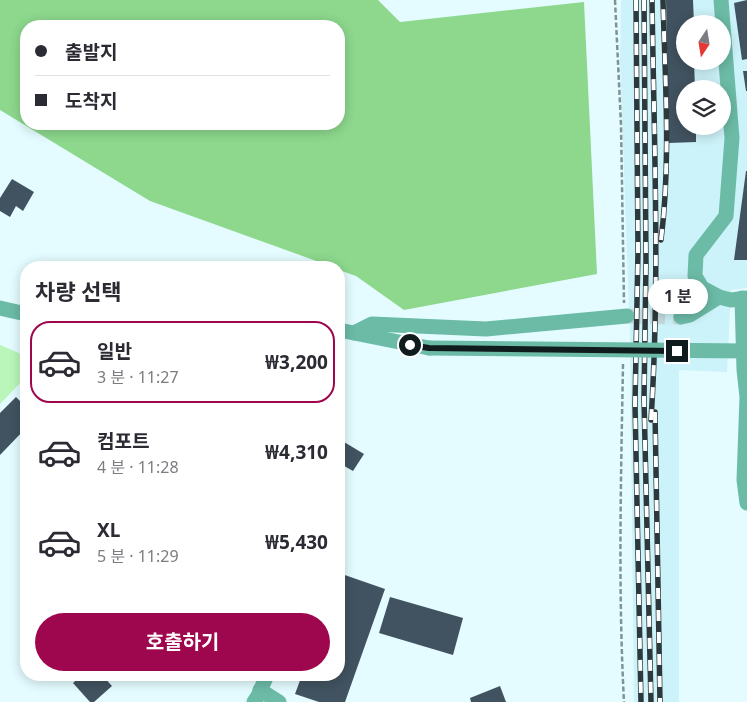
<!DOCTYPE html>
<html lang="ko">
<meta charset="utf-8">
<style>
body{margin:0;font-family:"Noto Sans","Noto Sans KR",sans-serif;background:#f2f2f3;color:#2b2b33;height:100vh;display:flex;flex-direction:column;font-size:19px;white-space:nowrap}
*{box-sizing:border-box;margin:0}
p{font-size:16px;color:#7c7c81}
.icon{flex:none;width:28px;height:28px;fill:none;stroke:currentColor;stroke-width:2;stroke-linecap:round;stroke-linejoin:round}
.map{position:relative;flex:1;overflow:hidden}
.side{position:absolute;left:20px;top:261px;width:325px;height:420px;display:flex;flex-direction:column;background:#fff;border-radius:20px;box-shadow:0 2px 12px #0003}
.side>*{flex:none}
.top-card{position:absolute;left:20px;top:20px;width:325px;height:110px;border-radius:20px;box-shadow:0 2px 12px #0003;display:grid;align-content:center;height:110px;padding:0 15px;background:#fff}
.needle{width:32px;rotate:192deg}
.fabs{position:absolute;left:676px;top:15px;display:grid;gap:10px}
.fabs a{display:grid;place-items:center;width:55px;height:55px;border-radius:50%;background:#fff;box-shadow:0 2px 12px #0003;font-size:25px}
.end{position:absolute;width:22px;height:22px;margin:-11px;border:6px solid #101b1d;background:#fff;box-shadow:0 0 0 2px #fff}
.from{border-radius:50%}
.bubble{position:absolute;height:35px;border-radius:18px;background:#fff;box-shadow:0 2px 12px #0003;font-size:16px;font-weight:700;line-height:35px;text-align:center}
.top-card b{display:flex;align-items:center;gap:18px;height:48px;font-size:19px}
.top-card b+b{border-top:1px solid #e1e1e2}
.top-card i{width:12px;height:12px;background:#2b2b33}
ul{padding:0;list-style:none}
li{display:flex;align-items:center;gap:15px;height:82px;margin:0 10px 8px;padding:0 5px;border:2px solid transparent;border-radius:20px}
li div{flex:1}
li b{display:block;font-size:19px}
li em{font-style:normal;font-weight:700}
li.selected{border-color:#9e064d}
li>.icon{width:45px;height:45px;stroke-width:1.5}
h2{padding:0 15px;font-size:22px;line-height:60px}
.primary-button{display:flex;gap:10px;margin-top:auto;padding:10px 15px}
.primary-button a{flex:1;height:58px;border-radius:30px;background:#9e064d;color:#fff;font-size:20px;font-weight:700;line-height:58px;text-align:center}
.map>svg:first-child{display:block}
.built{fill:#ccf3f9;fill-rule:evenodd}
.green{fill:#baf6ba}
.forest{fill:#8dd88d;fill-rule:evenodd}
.building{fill:#415360}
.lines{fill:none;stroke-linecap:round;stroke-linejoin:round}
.minor-tunnel{stroke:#c4dadd;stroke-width:15;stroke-dasharray:15 8;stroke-linecap:butt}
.path{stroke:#809294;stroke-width:2.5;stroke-dasharray:5 2.5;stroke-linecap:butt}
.minor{stroke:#6cbba7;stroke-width:15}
.rail-casing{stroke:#2c383b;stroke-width:5.5}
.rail{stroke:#fff;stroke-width:4;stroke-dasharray:11;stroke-linecap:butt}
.minor-bridge{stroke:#6cbba7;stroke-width:15}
.route{stroke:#101b1d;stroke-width:6}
</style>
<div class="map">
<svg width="747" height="702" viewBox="0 0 747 702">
<rect width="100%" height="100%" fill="#e4fcff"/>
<path class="built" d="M621 0H747V288L731 290 727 372 679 370V702H634L630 338 620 61ZM685 24H722V61H685ZM685 89H722V126H685Z"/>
<path class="green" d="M0 345 26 356V377L0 404Z"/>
<path class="forest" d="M0 0H378L400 22 584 2 597 274 404 310 356 276 339 270V268L333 267 150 201 0 110ZM26 26H339V124H26Z"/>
<g class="building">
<path d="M666 0H693L694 24H685V61H694L695 89H685V126H696V142L669 143Z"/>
<path d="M747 0V59L742 60 734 3Z"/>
<path d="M743 71H747V91H746Z"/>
<path d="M746 171H747V260H734Z"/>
<path d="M12 179 34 192 23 211 16 206 10 217 0 211V198Z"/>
<path d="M16 397 26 407V428L0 455V413Z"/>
<path d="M339 439 364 454 353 471 339 463Z"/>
<path d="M339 573 385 589 345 702H319L295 694 302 675H339Z"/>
<path d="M390 597 463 618 453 655 379 633Z"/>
<path d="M82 675H102L112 686 94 702H90L73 683Z"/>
<path d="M500 686 506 702H471L470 698Z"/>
</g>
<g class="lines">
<path class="minor-tunnel" d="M627 316 681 317"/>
<g class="path">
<path d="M615 0 621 125 624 303"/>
<path d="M623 364C621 476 618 590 624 702"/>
</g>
<g class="minor">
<path d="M721 0 732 138 726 216 696 255 695 276 702 288 719 297 731 300 747 298"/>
<path d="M742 298 744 370 747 397 744 480 747 503"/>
<path d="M0 308 26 314"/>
<path d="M681 317 690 315 719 297"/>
<path d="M339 330 429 348"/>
<path d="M354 333 372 324 486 329 627 316"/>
<path d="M260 690 279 702"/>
<path d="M254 702 258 696 267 675"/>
</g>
<defs>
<g id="rail">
<path d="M636 0 638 251 635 404 641 702"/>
<path d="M644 0 646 263 644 399 651 702"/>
<path d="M661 240C671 161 665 79 663 0"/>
<path d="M655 412 660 702"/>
<path d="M651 420C660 280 654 140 652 0"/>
</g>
</defs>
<use href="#rail" class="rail-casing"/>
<use href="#rail" class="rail"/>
<path class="minor-bridge" d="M429 348 747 351"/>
</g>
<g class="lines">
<path class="route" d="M410 345 429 348 677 351"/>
</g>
</svg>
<div class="fabs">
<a><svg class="needle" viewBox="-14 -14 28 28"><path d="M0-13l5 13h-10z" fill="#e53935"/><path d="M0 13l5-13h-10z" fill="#7c7c81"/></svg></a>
<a><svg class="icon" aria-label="layers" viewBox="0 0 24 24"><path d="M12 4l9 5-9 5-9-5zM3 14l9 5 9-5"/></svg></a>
</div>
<i class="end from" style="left:410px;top:345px"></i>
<i class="end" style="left:677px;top:351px"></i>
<div class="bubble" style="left:648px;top:279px;width:60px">1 분</div>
<div class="top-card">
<b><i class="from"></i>출발지</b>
<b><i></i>도착지</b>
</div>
<section class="side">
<h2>차량 선택</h2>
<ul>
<li class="selected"><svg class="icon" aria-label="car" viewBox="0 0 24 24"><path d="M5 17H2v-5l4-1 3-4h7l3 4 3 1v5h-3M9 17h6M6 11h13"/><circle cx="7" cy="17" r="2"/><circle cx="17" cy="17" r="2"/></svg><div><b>일반</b><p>3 분 · 11:27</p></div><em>₩3,200</em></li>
<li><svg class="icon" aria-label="car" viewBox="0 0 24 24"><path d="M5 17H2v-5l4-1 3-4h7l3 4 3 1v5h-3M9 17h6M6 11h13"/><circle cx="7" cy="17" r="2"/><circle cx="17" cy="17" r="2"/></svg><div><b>컴포트</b><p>4 분 · 11:28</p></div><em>₩4,310</em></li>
<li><svg class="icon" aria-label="car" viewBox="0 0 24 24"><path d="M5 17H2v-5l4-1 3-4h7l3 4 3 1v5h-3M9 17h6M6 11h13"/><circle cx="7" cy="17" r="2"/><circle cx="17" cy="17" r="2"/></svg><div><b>XL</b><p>5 분 · 11:29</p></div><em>₩5,430</em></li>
</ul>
<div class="primary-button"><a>호출하기</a></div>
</section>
</div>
